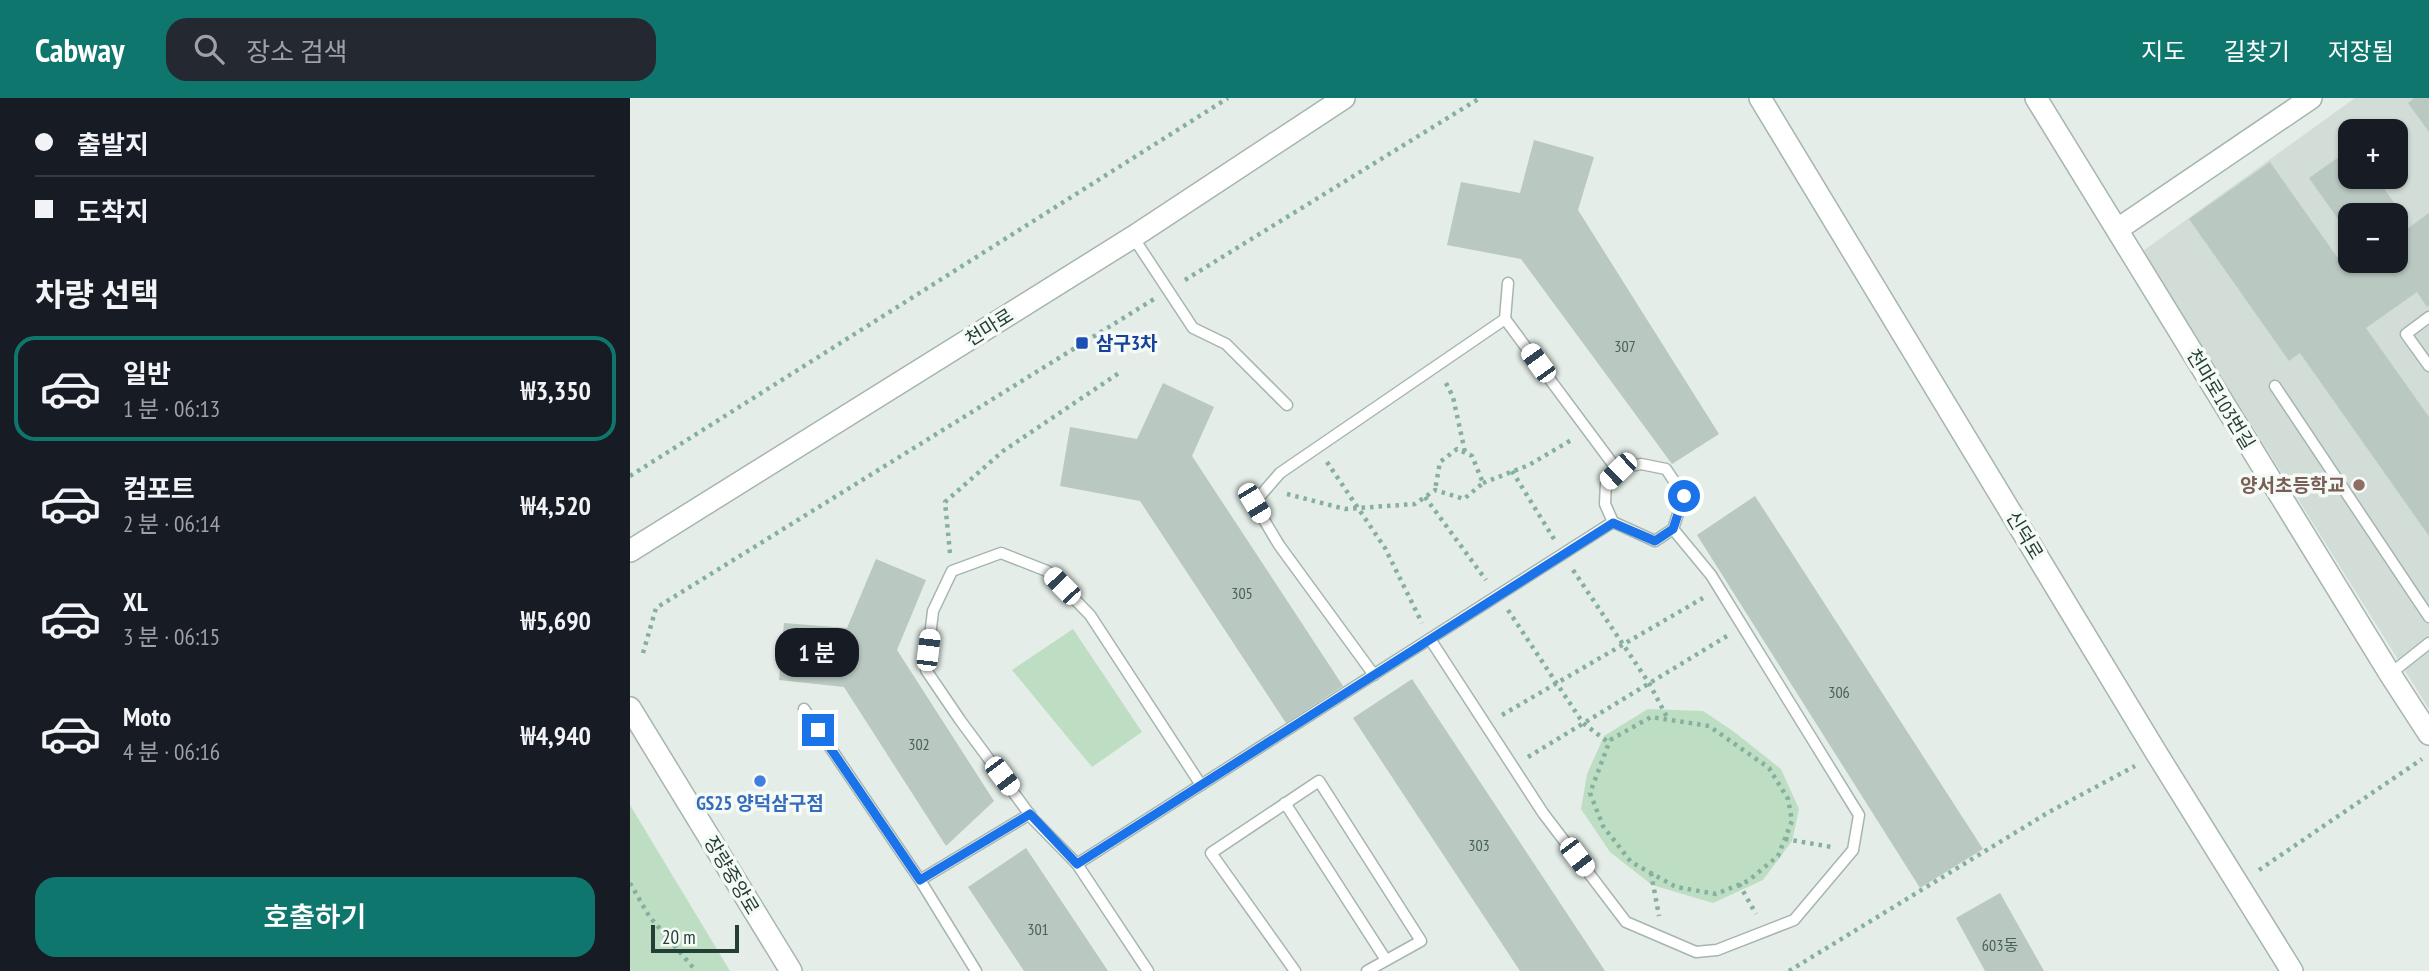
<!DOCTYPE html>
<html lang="ko">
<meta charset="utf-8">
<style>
body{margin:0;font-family:"PT Sans Narrow","Noto Sans KR",sans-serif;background:#242831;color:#f1f3f6;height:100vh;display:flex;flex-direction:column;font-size:26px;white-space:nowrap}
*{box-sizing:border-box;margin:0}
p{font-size:23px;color:#9ea1a6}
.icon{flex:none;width:38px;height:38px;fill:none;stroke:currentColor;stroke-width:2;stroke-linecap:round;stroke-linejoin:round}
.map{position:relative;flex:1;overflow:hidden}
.panel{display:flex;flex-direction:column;background:#171b24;width:630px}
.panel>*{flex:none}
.banner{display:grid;align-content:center;height:154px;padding:0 35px;background:#171b24}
.fabs{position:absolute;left:1708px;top:21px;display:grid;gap:14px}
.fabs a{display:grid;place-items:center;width:70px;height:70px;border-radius:14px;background:#171b24;box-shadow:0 2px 5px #0004;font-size:35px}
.scale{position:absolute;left:21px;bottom:18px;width:88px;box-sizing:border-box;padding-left:7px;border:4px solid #243f35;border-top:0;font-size:19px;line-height:24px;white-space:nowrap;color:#243f35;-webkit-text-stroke:5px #f5faf7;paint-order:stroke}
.end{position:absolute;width:32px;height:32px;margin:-16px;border:9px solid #1a73e8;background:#fff;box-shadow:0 0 0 4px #fff}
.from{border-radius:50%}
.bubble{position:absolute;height:49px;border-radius:21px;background:#171b24;box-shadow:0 2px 5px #0004;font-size:23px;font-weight:600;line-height:49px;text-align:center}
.car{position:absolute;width:21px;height:42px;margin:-21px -10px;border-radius:9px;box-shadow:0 0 5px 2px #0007;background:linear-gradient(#fff 24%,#345 0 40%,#fff 0 76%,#345 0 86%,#fff 0)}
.banner b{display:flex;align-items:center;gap:24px;height:66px;font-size:26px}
.banner b+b{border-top:2px solid #363941}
.banner i{width:18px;height:18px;background:#f1f3f6}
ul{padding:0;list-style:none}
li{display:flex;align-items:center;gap:21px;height:105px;margin:0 14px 10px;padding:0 21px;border:4px solid transparent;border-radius:21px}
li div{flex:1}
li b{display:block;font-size:26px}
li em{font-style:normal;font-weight:600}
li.current{border-color:#0f766e}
li>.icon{width:63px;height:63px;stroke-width:1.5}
h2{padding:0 35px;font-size:32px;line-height:84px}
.button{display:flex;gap:14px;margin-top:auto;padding:14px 35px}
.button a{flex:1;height:80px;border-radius:21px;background:#0f766e;color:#fff;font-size:28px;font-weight:600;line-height:80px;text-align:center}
header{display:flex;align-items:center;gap:42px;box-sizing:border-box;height:98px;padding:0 35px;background:#0f766e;color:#fff}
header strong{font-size:33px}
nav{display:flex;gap:38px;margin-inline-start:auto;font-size:24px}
.search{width:490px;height:63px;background:#242831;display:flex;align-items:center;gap:18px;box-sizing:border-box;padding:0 24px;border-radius:21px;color:#9ea1a6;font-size:26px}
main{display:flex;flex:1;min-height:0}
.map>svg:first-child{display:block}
.built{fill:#d2ddd7;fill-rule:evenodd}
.green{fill:#bedec3}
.building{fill:#b9c8c1}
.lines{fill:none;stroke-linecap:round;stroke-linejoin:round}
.service-casing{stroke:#a7b5af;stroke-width:13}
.minor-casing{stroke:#a7b5af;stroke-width:24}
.tertiary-casing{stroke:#a7b5af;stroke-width:24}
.path{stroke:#85b09f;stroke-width:4.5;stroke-dasharray:3.5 5;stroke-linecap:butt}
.service{stroke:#fff;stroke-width:10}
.minor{stroke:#fff;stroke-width:21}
.tertiary{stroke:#fff;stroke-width:21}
.route{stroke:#1a73e8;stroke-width:9}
.transit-dot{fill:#1a4fb4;stroke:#f5faf7;stroke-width:2.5}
.education-dot{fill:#8d6e63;stroke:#f5faf7;stroke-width:2.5}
.shop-dot{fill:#3f7fe0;stroke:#f5faf7;stroke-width:2.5}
.labels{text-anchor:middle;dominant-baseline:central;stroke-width:7;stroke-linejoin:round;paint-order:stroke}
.number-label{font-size:16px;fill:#496158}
.street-label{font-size:19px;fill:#243f35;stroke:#f5faf7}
.transit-label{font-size:19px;font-weight:bold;fill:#164399;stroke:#f5faf7;text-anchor:start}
.education-label{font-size:19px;font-weight:bold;fill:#785e54;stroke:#f5faf7;text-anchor:end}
.shop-label{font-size:19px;font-weight:bold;fill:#366cbe;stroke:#f5faf7}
</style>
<header>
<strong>Cabway</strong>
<div class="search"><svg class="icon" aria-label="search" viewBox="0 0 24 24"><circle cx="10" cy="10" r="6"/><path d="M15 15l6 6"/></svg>장소 검색</div>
<nav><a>지도</a><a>길찾기</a><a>저장됨</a></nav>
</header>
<main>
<section class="panel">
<div class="banner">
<b><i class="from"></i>출발지</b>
<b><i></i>도착지</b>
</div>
<h2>차량 선택</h2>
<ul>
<li class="current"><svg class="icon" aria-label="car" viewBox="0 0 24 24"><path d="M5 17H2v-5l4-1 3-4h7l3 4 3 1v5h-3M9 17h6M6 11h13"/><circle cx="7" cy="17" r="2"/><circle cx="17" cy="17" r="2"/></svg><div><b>일반</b><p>1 분 · 06:13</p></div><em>₩3,350</em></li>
<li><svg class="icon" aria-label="car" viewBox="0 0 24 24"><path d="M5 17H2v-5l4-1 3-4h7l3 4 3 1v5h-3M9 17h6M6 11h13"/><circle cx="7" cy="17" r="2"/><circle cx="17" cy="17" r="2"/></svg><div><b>컴포트</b><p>2 분 · 06:14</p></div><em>₩4,520</em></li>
<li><svg class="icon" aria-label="car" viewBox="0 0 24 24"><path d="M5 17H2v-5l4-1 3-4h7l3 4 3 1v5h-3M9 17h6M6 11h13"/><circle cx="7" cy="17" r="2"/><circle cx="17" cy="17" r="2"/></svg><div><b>XL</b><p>3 분 · 06:15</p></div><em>₩5,690</em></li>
<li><svg class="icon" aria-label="car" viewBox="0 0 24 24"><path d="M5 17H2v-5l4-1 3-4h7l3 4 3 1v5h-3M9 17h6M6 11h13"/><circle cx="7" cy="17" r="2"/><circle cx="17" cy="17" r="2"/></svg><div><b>Moto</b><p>4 분 · 06:16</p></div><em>₩4,940</em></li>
</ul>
<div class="button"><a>호출하기</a></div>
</section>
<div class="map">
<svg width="1799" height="873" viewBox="0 0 1799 873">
<rect width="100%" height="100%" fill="#e4ede8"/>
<path class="built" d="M1725 0H1799V611L1513 153ZM1720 33H1766V79H1720ZM1720 117H1766V163H1720Z"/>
<g class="green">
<path d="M443 531 512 634 462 669 382 572Z"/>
<path d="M1018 611 1073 613 1103 633 1151 671 1169 711 1162 743 1133 782 1083 805 1022 787 980 754 951 711 957 676 974 638Z"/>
<path d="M0 707 100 873H0Z"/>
</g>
<g class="building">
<path d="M1784 0H1799V34L1778 5Z"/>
<path d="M904 42 964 59 948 112 1089 336 1042 366 891 161 817 147 831 84 890 95Z"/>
<path d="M1720 51V79H1746L1776 122 1766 129V117H1720V138L1679 80Z"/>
<path d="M1640 64 1717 173 1731 163H1766V139L1799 115V207L1797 209 1787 194 1736 230 1799 319V438L1670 255 1659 263 1559 121Z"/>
<path d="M533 285 584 309 562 358 713 588 656 625 510 403 430 388 440 329 507 341Z"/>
<path d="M1125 398 1353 751 1290 790 1067 437Z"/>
<path d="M246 461 296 482 267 552 364 703 316 748 214 589 149 582 154 525 217 530Z"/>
<path d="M782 581 975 873H890L723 620Z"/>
<path d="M396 750 478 873H394L338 789Z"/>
<path d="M1370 795 1414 873H1355L1326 820Z"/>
</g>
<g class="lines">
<defs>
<g id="service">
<path d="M503 139 563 230 596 246 657 307"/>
<path d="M1799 219 1776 236 1799 268"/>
<path d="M875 221 878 185"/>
<path d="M1645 288 1799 519"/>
<path d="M1011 366 1036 371 1054 398 1043 431 1025 443 983 424 975 406 976 385 992 370Z"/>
<path d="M800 541 913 715 996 824 1066 854 1087 852 1164 822 1223 752 1229 717 1081 477 1043 431"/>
<path d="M1760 576 1799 545"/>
<path d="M744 577 649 447 624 405 650 375 875 221 988 373"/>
<path d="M174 611 290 782 400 716"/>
<path d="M655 705 756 862"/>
<path d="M447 766 403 721 330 622 296 572 303 513 322 473 371 455 417 473 460 517 571 687"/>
<path d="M290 782 346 873"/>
<path d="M518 873 447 766 983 424"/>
<path d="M665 873 581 755 689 683 791 843 737 873"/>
</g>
<g id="minor">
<path d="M1406 0 1760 576 1799 636"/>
<path d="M1488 131 1681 0"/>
</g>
<g id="tertiary">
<path d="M1130 0 1527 656 1662 873"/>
<path d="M0 453 503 139 714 0"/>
<path d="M0 610 161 873"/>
</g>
</defs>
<use href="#service" class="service-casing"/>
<use href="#minor" class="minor-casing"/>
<use href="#tertiary" class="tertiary-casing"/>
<g class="path">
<path d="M555 182 850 0"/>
<path d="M816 285 823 299 835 354"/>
<path d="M697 364 755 450 792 525"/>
<path d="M882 373 924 441"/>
<path d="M0 378 598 0"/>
<path d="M853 385 899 367 943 341"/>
<path d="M657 396 715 411 785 406 805 392 834 401 853 385 842 358 827 351 810 364 805 392"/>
<path d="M795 399 856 482"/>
<path d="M320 455 315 404 373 353 489 275"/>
<path d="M943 472 1019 585 1038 621"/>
<path d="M878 512 953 625 978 644 980 642 1021 619 1079 628 1139 670 1158 701 1162 723 1148 758 1118 783 1086 796 1046 789 1001 764 973 728 960 695 980 642"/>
<path d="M13 555 26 510 524 201"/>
<path d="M872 617 1073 500"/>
<path d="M898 659 1097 538"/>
<path d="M1155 741 1202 749"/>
<path d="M1629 772 1792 661"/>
<path d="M1021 775 1029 818"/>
<path d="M0 785 19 818 66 873"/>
<path d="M1109 786 1126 816"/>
<path d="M1159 873 1419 714 1505 668"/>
</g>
<use href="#service" class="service"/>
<use href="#minor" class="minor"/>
<use href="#tertiary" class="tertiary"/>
</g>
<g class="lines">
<path class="route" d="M188 632 290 782 400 716 447 766 983 425 1025 443 1043 431 1054 398"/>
</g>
<rect class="transit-dot" x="445" y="238" width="14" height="14" rx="3.5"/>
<circle class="education-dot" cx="1729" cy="387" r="7"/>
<circle class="shop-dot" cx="130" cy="683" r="7"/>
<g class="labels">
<g class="number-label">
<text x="995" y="248">307</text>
<text x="612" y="495">305</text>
<text x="1209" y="594">306</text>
<text x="289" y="646">302</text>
<text x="849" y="747">303</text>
<text x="408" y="831">301</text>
<text x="1370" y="847">603동</text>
</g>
<g class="street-label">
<text transform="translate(359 229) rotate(-32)">천마로</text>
<text transform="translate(1591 301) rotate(59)">천마로103번길</text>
<text transform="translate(1395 437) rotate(59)">신덕로</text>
<text transform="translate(102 777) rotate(59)">장량중앙로</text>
</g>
<g class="transit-label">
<text x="466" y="245">삼구3차</text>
</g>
<g class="education-label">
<text x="1715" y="387">양서초등학교</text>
</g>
<g class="shop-label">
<text x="130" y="705">GS25 양덕삼구점</text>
</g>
</g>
</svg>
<div class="fabs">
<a>+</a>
<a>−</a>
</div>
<div class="scale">20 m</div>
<i class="end from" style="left:1054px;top:398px"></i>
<i class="end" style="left:188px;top:632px"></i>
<div class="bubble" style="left:145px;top:530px;width:84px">1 분</div>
<i class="car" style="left:908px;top:265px;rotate:324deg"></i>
<i class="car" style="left:988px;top:373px;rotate:226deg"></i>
<i class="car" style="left:624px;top:405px;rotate:149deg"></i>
<i class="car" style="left:432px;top:488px;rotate:316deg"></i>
<i class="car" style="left:298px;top:552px;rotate:7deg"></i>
<i class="car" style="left:372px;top:678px;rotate:143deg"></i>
<i class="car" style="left:947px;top:759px;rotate:143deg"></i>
</div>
</main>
